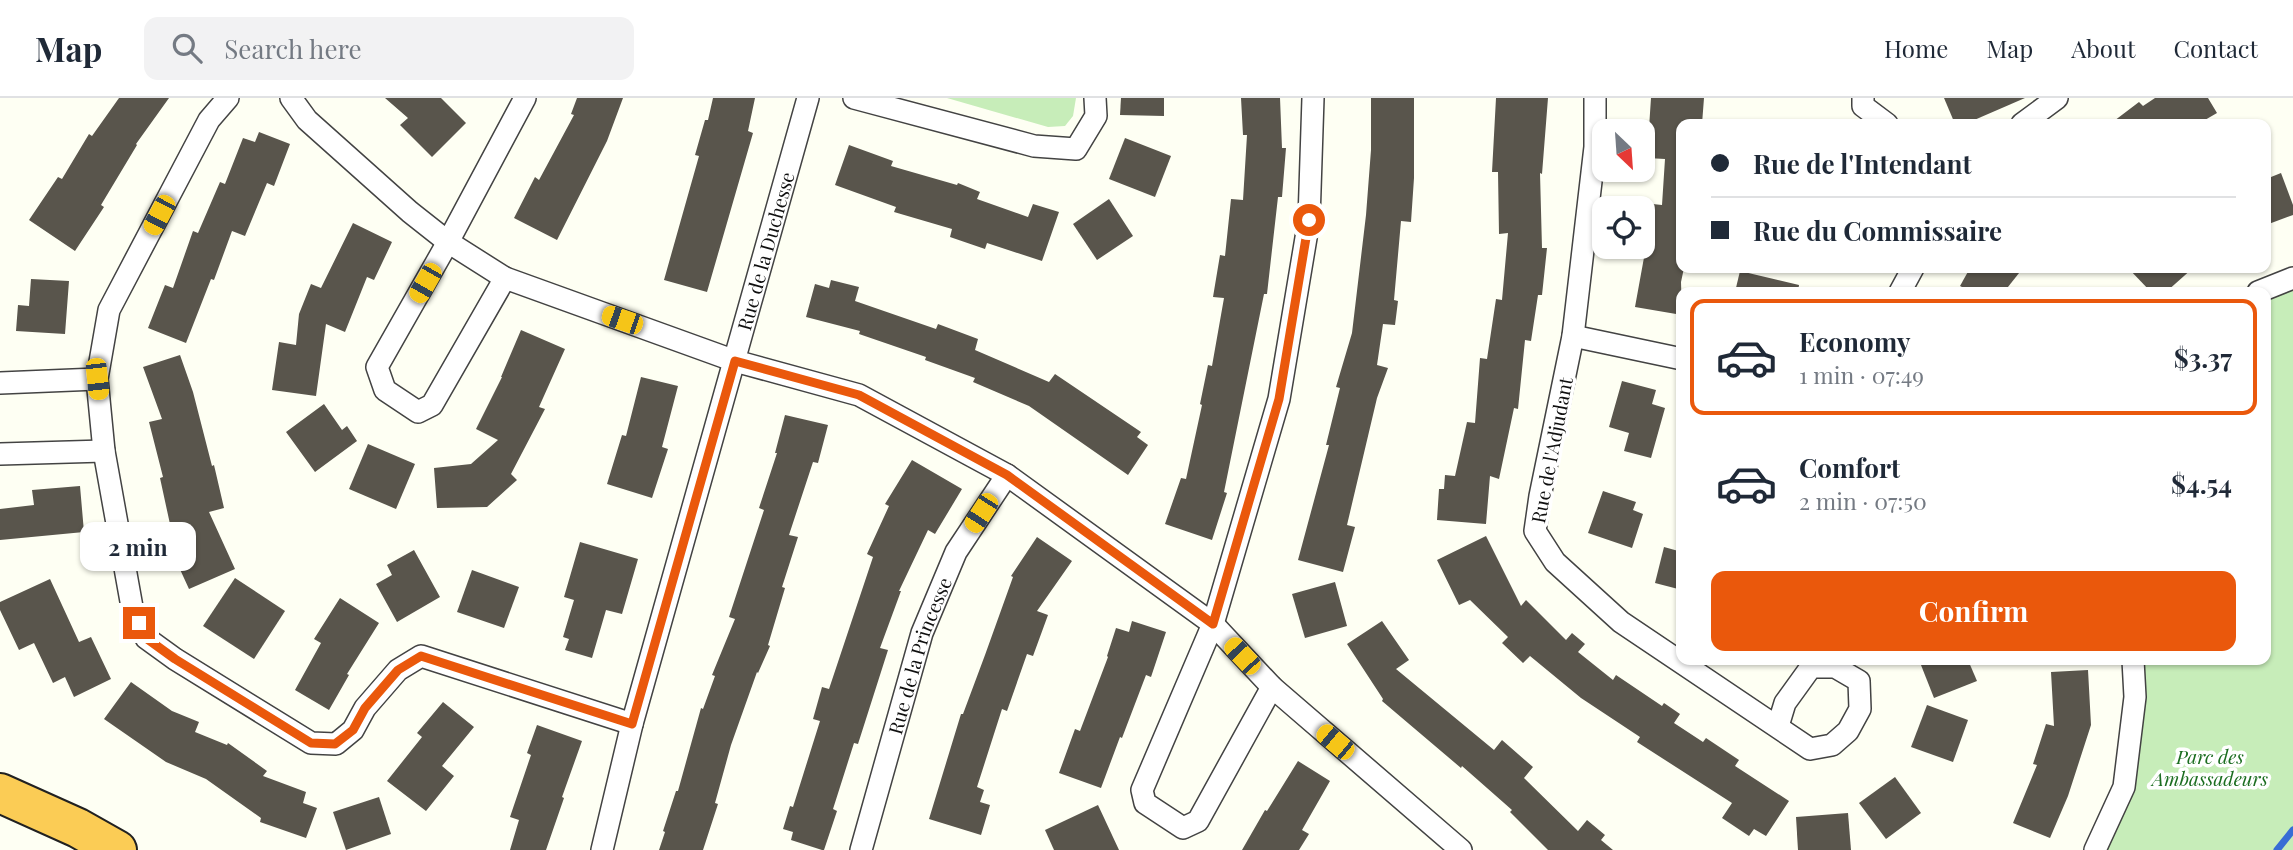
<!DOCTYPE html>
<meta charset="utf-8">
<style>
body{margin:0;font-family:"Playfair Display",serif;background:#f2f2f3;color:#1f2937;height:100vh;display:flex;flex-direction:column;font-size:26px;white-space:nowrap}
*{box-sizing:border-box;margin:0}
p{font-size:23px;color:#747a83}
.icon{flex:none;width:38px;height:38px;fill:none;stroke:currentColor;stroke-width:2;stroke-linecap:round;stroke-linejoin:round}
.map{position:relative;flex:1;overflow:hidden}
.details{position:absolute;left:1676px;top:189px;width:595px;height:378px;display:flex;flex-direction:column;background:#fff;border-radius:14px;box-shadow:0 2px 5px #0004}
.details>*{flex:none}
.banner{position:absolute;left:1676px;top:21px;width:595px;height:154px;border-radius:14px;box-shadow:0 2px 5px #0004;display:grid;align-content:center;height:154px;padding:0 35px;background:#fff}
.needle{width:46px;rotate:155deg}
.buttons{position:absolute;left:1592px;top:21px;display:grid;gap:14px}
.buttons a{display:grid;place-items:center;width:63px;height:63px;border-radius:14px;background:#fff;box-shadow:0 2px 5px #0004;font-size:35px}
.end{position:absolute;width:32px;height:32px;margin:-16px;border:9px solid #ea580c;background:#fff;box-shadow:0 0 0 4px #fff}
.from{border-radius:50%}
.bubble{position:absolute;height:49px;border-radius:14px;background:#fff;box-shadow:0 2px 5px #0004;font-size:23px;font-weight:700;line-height:49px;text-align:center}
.car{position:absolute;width:21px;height:42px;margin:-21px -10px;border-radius:9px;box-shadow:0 0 5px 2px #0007;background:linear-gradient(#f5c518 24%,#345 0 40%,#f5c518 0 76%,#345 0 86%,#f5c518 0)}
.banner b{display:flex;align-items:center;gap:24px;height:66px;font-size:26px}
.banner b+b{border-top:2px solid #e0e1e3}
.banner i{width:18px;height:18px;background:#1f2937}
ul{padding:12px 0 0;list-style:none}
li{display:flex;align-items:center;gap:21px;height:116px;margin:0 14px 10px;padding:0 21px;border:4px solid transparent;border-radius:14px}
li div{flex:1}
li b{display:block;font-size:26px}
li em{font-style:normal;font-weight:700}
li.current{border-color:#ea580c}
li>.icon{width:63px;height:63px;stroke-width:1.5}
.primary-button{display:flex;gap:14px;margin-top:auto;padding:14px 35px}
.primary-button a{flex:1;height:80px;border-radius:14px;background:#ea580c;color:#fff;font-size:28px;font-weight:700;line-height:80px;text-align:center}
header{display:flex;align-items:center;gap:42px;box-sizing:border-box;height:98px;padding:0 35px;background:#fff;border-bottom:2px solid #e0e1e3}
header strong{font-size:33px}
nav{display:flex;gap:38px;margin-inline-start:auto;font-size:24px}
.search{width:490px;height:63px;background:#f2f2f3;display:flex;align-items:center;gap:18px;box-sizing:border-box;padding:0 24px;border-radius:14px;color:#747a83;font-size:26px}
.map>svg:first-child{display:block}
.green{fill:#c7edb9}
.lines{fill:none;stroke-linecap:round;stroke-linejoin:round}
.stream{stroke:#376dd5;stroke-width:7}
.building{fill:#59554c}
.street-casing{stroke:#434343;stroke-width:24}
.highway-casing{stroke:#212121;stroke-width:42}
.street{stroke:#fff;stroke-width:21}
.highway{stroke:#fbcc55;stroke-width:38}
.route{stroke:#ea580c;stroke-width:9}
.labels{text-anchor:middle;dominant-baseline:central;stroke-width:7;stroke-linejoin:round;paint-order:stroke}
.street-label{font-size:19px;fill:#101010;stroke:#fff}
.park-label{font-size:19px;font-style:italic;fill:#1b6d20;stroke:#fff}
</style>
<header>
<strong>Map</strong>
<div class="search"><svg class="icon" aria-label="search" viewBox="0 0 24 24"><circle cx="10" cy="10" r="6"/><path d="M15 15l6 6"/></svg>Search here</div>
<nav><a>Home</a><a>Map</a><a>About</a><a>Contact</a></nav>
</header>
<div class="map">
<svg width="2293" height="752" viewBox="0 0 2293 752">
<rect width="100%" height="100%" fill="#fefff3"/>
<g class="green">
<path d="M947 0H1076L1073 18 1065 28 1048 29Z"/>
<path d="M2293 180V752H2095L2124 689 2133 562H2266V194Z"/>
</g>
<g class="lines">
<path class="stream" d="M2277 752 2293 732"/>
</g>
<g class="building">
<path d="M119 0H169L136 46 137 47 101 107 104 109 75 153 29 122 58 79 62 81 89 36 92 38Z"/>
<path d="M385 0H441L466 25 432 59 400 27 408 20Z"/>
<path d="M577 0H623L607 43 557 142 514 120 535 79 539 82 574 17 571 16Z"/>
<path d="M713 0H755L748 33 753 35 707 194 664 182 699 58 695 57 705 22H708Z"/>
<path d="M1121 0H1164V18L1120 17Z"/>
<path d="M1241 0H1280L1282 50H1286L1282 99H1278L1267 196H1264L1224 394 1227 395 1212 442 1165 426 1181 380 1186 381 1202 307 1200 306 1208 267 1212 268 1224 200 1213 199 1220 157 1225 158 1231 101 1243 102 1247 37H1243Z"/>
<path d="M1371 0H1414V80L1411 124 1401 123 1394 202 1398 203 1395 227 1383 226 1377 267 1388 270 1377 300 1347 427 1355 429 1343 474 1298 462 1329 347H1326L1340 290 1336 289 1352 235 1366 117 1371 52Z"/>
<path d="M1496 0H1548L1542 76 1540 75 1542 150H1547L1542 197H1538L1531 243 1525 242 1518 311 1514 310 1499 381 1490 378 1486 426 1437 422 1439 391H1444L1445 377 1455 378 1467 324 1475 325 1480 260 1487 261 1496 201 1502 202 1508 135 1499 136 1498 74H1492Z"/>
<path d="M1651 0H1704L1702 26H1682V170H1684L1681 184 1682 217 1635 209 1645 154 1643 153V105L1662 107 1665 61 1647 60Z"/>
<path d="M1944 0H2025L1965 26H1955Z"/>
<path d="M2155 0H2208L2217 15 2198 26H2110L2139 4 2143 8Z"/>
<path d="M259 34 290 46 274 88 267 85 245 138 232 133 214 182 211 181 186 245 148 230 165 187 173 190 193 133 198 135 220 84 225 86 243 40 255 44Z"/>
<path d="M1125 40 1171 58 1155 99 1109 81Z"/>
<path d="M849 47 893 63 891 68 957 87 958 85 980 94 977 101 1028 119 1033 106 1059 114 1042 163 987 145 985 151 950 139 952 131 894 114 896 109 835 87Z"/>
<path d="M2281 75 2293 107V117L2266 127V81Z"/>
<path d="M1109 101 1133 138 1097 162 1073 126Z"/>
<path d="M353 125 392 144 374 182 367 179 345 234 326 226 316 298 272 292 279 244 296 247 299 216 311 186 321 190Z"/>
<path d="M1970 170H2023L2004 194H1972L1960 188Z"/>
<path d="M2128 170H2193L2166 194H2151Z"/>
<path d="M1740 173 1799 187 1798 194H1735Z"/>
<path d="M31 181 69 183 65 236 16 233 18 207 29 208Z"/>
<path d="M831 182 859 189 855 203 936 231 938 226 978 241 975 252 1049 284 1055 276 1141 334 1137 339 1148 347 1128 377 1029 308 973 284 975 280 925 262 926 259 859 236 860 233 806 219 815 186 829 190Z"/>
<path d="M521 232 565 251 539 309 545 311 511 376 517 382 487 409 437 410 434 370 471 366 498 342 476 331 502 279H501Z"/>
<path d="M180 257 193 294 212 368 214 367 224 410 209 414 235 471 189 491 167 443 173 440 160 380 163 379 149 324 162 321 143 269Z"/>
<path d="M641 279 678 288 662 349 668 351 652 400 607 386 622 337 626 338Z"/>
<path d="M1622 283 1656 292 1652 306 1665 310 1651 360 1624 353 1629 335 1609 329Z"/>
<path d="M324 306 342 332 347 328 357 343 315 374 286 334Z"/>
<path d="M785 317 828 327 818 365 813 364 789 437 798 439 782 489 785 490 768 547 770 548 758 575 757 574 731 647 715 705 718 706 703 752H659L665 734 663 733 676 693H678L701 610 703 611 715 578 712 577 735 521 729 519 764 412 759 410 777 355H775Z"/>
<path d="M368 346 415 366 396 411 349 391Z"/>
<path d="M912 362 962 391 935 436 928 432 899 493H901L880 550 888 552 858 646 854 645 833 711 837 713 824 752H822L791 742 793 734 783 731 790 708 793 709 820 623 813 621 822 589 829 591 873 459 867 456 889 408 885 406Z"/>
<path d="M80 388 84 434 0 442V411L34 407 32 392Z"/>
<path d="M1603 393 1636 404 1633 412 1643 416 1632 450 1588 435Z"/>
<path d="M1486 438 1521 508 1526 502 1566 542 1572 535 1585 546 1578 554 1613 582 1616 577 1662 608 1664 605 1680 616 1674 625 1703 644 1706 640 1739 662 1735 668 1789 703 1766 738 1754 731 1749 738 1722 720 1732 705 1637 644 1640 639 1581 600 1530 558 1523 565 1502 545 1508 539 1470 502 1459 507 1437 462Z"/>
<path d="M1037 439 1072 463 1037 513 1048 517 1033 558 1027 556 1007 613 1002 611 977 689 984 692 980 704 990 707 981 737 929 721 961 616H963L985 557 1013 479 1011 478Z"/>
<path d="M580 444 638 461 622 516 606 512 592 560 565 552 569 541 563 539 574 502 564 499Z"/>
<path d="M1664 449 1682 454V492L1655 485Z"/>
<path d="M414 452 440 499 397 524 376 486 392 477 387 467Z"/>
<path d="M472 472 519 489 504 530 457 514Z"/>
<path d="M235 480 285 513 254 561 203 528Z"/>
<path d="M50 481 79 544 91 539 111 581 74 599 65 579 53 585 34 545 19 552 0 512V504Z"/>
<path d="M1335 484 1347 528 1305 540 1292 496Z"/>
<path d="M340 500 379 525 347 576 349 577 329 612 295 592 321 545 314 541Z"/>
<path d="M1132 523 1166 534 1151 579 1146 577 1122 640 1120 639 1101 690 1059 675 1075 631 1080 633 1108 559 1107 558 1116 530 1129 534Z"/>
<path d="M1382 523 1409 562 1396 571 1494 652 1502 642 1533 669 1524 680 1578 733 1587 722 1605 737 1601 742 1613 752H1548L1510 714 1512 712 1462 668 1461 670 1382 603 1383 601 1347 546Z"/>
<path d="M1919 562H1968L1977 583 1934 600Z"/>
<path d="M2088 572 2091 627 2068 698 2050 740 2013 725 2037 667 2033 666 2046 626 2054 628 2051 574Z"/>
<path d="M131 584 172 613 199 624 195 634 227 647 228 645 267 673 263 678 306 694 303 705 317 710 306 740 260 724 261 720 206 681 166 664 104 621Z"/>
<path d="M443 604 474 629 442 668 454 678 426 713 387 683 422 639 417 635Z"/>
<path d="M1927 607 1968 622 1953 664 1911 649Z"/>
<path d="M537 627 582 643 562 699 564 700 546 752H510L519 722 510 719 531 657 527 655Z"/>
<path d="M1298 663 1330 683 1302 732 1309 736 1299 752H1242L1265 712 1267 713Z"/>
<path d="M1895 679 1921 715 1886 741 1859 705Z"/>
<path d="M379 699 391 736 346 752 333 714Z"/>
<path d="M1098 707 1119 752H1054L1045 732Z"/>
<path d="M1848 715 1851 752H1798L1796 719Z"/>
</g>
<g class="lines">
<defs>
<g id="street">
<path d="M228 0 209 22 109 212 97 281 104 353 132 509 146 540 175 561 311 645 336 646 353 632 365 610 398 572 421 558 632 626"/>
<path d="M291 0 307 22 410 114 448 144 505 180 735 263 859 297 1007 377 1213 526 1272 589 1461 752"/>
<path d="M854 0 1034 48 1076 51 1096 18 1095 0"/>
<path d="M1595 0V49L1573 238 1540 398 1535 433 1555 464 1621 524 1810 651 1832 647 1848 633 1860 611 1859 583 1835 569H1811L1785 605 1778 628"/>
<path d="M1863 0V8L1887 26"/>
<path d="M2022 26 2057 0"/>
<path d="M505 180 432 307 418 314 385 292 377 269 448 144 525 0"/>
<path d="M1900 194 1913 170"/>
<path d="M2258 194 2293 180"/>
<path d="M1573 238 1682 261"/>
<path d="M0 285 97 281"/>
<path d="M0 356 104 353"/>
<path d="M1272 589 1198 723 1183 730 1145 705 1142 692 1213 526 1279 301 1309 122 1313 0"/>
<path id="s1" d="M602 752 632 626 808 0"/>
<path id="s2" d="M861 752 922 535 956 454 1007 377"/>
<path d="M2095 752 2124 689 2135 599 2133 562"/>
</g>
<path id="highway" d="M0 695 78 730 117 752"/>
</defs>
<use href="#street" class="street-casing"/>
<use href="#highway" class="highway-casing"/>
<use href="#street" class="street"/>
<use href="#highway" class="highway"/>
</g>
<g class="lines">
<path class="route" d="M139 525 146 540 175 561 311 645 335 646 353 632 365 610 398 572 421 558 632 626 735 263 859 297 1007 377 1213 526 1279 301 1309 122"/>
</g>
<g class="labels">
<g class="street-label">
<text stroke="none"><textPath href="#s1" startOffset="621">Rue de la Duchesse</textPath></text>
<text transform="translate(1551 352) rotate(-79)">Rue de l'Adjudant</text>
<text stroke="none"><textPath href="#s2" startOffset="203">Rue de la Princesse</textPath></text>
</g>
<g class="park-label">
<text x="2210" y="658">Parc des<tspan x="2210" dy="22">Ambassadeurs</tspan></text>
</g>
</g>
</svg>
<div class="buttons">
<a><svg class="needle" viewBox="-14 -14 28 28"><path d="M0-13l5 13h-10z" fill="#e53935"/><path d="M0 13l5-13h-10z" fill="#747a83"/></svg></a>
<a><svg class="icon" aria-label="locate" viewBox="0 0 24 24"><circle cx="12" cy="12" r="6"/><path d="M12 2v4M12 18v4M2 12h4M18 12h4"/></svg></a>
</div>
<i class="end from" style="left:1309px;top:122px"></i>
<i class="end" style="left:139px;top:525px"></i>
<div class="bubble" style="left:80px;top:424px;width:116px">2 min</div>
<i class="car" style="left:159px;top:117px;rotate:208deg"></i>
<i class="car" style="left:425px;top:185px;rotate:210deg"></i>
<i class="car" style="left:622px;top:222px;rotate:289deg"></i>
<i class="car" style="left:97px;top:281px;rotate:174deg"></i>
<i class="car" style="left:981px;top:415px;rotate:213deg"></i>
<i class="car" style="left:1242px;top:558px;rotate:317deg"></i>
<i class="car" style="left:1335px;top:644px;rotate:310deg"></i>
<div class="banner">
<b><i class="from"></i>Rue de l'Intendant</b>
<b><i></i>Rue du Commissaire</b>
</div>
<section class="details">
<ul>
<li class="current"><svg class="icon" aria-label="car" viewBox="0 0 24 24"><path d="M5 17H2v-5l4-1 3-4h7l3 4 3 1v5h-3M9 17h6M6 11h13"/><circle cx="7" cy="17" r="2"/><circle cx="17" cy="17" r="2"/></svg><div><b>Economy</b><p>1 min · 07:49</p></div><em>$3.37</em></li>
<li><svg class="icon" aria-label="car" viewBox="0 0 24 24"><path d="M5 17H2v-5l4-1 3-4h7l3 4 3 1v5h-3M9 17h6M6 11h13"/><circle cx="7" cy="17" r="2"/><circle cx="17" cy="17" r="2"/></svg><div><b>Comfort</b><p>2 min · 07:50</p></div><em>$4.54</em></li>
</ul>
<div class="primary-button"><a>Confirm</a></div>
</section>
</div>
